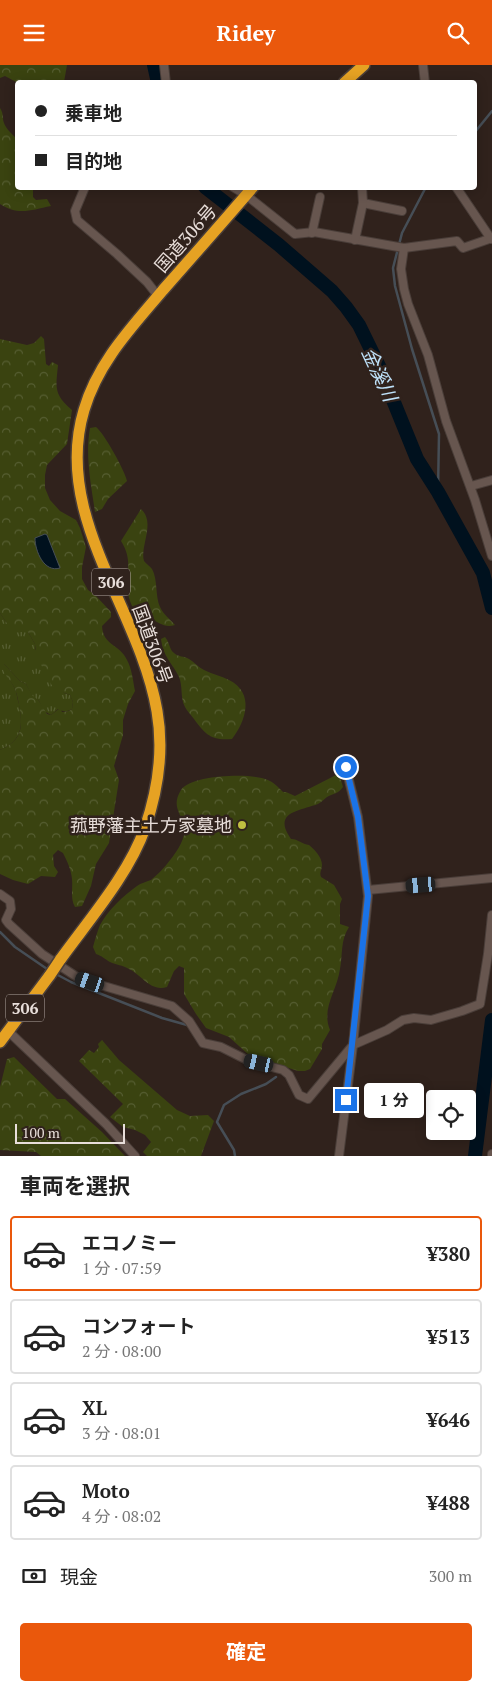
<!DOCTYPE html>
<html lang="ja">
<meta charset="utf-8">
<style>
body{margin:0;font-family:"PT Serif","Noto Sans JP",serif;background:#f6f6f6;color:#222;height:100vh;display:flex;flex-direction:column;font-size:19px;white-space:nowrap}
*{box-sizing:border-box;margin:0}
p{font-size:16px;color:#767676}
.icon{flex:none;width:28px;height:28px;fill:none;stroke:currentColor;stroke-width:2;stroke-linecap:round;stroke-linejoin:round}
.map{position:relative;height:1091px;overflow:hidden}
.drawer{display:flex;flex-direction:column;background:#fff;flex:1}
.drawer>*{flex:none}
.hud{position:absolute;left:15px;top:15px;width:462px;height:110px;border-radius:5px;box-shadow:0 2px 12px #0003;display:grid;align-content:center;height:110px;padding:0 20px;background:#fff}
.buttons{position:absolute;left:426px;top:1025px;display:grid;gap:10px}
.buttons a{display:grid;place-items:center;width:50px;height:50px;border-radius:5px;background:#fff;box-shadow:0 2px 12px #0003;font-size:25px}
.scale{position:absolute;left:15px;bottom:12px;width:110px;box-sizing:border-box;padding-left:5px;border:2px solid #e8deda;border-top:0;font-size:14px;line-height:18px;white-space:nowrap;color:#e8deda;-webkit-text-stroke:4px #30221c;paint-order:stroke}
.end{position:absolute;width:22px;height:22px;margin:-11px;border:6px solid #1a73e8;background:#fff;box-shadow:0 0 0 2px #fff}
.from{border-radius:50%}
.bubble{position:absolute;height:35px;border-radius:5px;background:#fff;box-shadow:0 2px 12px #0003;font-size:16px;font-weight:700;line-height:35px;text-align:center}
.car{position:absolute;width:15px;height:30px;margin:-15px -8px;border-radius:6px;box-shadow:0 0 4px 1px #0007;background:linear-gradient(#222 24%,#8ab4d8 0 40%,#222 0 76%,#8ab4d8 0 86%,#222 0)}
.hud b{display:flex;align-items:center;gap:18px;height:48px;font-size:19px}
.hud b+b{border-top:1px solid #e0e0e0}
.hud i{width:12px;height:12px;background:#222}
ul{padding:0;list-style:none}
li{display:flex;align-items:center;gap:15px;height:75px;margin:0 10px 8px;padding:0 10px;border:2px solid #e0e0e0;border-radius:5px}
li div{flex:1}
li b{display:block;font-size:19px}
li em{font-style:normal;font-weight:700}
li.selected{border-color:#ea580c}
li>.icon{width:45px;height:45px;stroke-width:1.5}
h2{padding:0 20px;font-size:22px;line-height:60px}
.pay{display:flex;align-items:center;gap:12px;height:55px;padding:0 20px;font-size:19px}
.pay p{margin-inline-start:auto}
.cta{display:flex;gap:10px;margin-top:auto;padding:10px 20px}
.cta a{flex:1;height:58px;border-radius:5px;background:#ea580c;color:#fff;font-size:20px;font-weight:700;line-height:58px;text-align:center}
header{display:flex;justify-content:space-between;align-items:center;height:65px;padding:0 20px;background:#ea580c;color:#fff;font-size:22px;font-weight:700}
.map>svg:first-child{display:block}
.grass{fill:url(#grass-tufts)}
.forest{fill:url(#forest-crowns)}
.water{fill:#00111e;stroke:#464e56}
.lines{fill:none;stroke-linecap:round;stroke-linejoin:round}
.stream{stroke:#464e56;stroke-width:2.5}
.river{stroke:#00111e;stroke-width:14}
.minor-casing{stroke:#4a3e39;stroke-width:10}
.highway-casing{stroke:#4a3e39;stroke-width:14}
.minor{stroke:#67564f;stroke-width:8}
.highway{stroke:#e6a223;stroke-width:11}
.highway-bridge-casing{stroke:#4a3e39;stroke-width:14;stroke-linecap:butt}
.highway-bridge{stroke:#e6a223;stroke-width:11}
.route{stroke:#1a73e8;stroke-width:6}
.poi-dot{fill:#c0be41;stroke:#30221c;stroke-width:2}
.labels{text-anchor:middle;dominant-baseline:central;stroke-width:5;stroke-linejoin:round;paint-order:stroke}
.shield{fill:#30221c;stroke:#b1a6a1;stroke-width:1}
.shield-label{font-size:16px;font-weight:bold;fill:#e8deda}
.street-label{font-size:18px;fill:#e8deda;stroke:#30221c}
.poi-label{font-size:18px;fill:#e8deda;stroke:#30221c;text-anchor:end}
.water-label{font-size:19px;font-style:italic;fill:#bfe2fa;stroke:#30221c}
</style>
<header><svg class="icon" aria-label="menu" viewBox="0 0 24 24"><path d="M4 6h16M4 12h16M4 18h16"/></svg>Ridey<svg class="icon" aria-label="search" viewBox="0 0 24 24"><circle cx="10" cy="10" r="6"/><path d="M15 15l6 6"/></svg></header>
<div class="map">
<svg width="492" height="1091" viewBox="0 0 492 1091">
<defs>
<pattern id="grass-tufts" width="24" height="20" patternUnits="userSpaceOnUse" patternTransform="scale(1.25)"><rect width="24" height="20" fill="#3a4310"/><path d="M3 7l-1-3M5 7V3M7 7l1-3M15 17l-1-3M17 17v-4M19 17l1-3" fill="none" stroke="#565e32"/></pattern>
<pattern id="forest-crowns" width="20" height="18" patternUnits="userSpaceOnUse" patternTransform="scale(1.25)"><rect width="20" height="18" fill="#3a4310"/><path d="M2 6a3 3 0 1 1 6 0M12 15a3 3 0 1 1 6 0" fill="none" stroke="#565e32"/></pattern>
</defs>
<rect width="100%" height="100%" fill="#30221c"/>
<path class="grass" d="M0 548 6 557 28 567 35 579V584L64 628 70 630 73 637 72 644C67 647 63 647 58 644L51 650 44 646 39 636 32 631 26 619 20 616 4 599C5 612 10 613 15 624 17 628 17 634 19 639 23 661 23 675 0 685Z"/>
<g class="forest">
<path d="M0 0H67L64 17 18 18 5 11 0 13Z"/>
<path d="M0 43C4 49 2 53 4 58 6 64 13 70 17 74L18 122 35 123 33 125V132L36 135 47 134 51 141C31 145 18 151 0 139Z"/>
<path d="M41 271 44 274 46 299 49 301 52 297 58 300C56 322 53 329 72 345L67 379 47 400 45 410V423L50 435 60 446 76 455 80 463 86 482 82 502V514L88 525 95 530 111 547V552L102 561C103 581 120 579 127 595 132 604 133 616 135 626L128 639 123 655V670L114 701 119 715 109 778 96 799 91 821 82 841 75 842C70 833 73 824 72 814 71 804 67 796 63 788L58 785 53 790 54 801 58 807 55 812 41 811 28 819 13 815 0 809V685C23 675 23 661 19 640 18 635 17 629 15 624 11 615 3 610 2 600L4 599 20 616 26 619 32 630 39 636 47 649 51 650 60 643 62 647 69 646 72 644 73 637 70 630 56 625 51 619 36 590 35 579 28 567H18L6 557 0 548V274L27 280 34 278Z"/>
<path d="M96 362C104 368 125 406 127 416L108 434 102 444 95 447C91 419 85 391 90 363Z"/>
<path d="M141 444C156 458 140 480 144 496 146 499 150 501 152 504 158 515 155 531 160 542 163 549 170 554 175 560 164 564 159 556 149 554 146 554 143 555 140 555 135 546 128 536 128 526 126 506 133 495 121 476Z"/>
<path d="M165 572C170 578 169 584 174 588 178 592 184 591 189 594 194 597 198 602 204 605 212 609 221 611 229 615 255 628 246 656 232 674 211 676 205 669 194 654 191 650 187 646 185 642 180 633 183 621 179 612 172 597 163 592 161 574Z"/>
<path d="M336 710 341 715 343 722C338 729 334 728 327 732 324 734 322 737 318 739 299 746 272 747 291 774 298 774 302 779 309 780 314 784 322 792 322 800 322 805 319 807 321 812L334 820 342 834 340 839V859L349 862C340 876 343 889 340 904 337 926 321 943 330 965L322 979V984L310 1004 305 1006H298L249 990 229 972 206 963 196 949 184 929V903L179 901 174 906 167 922C150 927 142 910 129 904 123 900 116 900 110 897 105 894 102 891 96 889L93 882C95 875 97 867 100 860 108 845 123 831 137 821 141 818 146 817 151 815 156 811 163 804 167 799 175 789 187 774 184 761 181 748 171 741 181 725 191 710 249 708 265 714 273 716 278 722 283 727H286L295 731Z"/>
<path d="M102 975 119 995 177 1045 190 1051 208 1050 214 1056 201 1091H147L143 1087 151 1077 145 1070 135 1065 123 1062 110 1052 123 1039 79 996 89 985 94 988 99 982 98 979Z"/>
<path d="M14 992 57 1034H65L102 1067 125 1091H41L36 1087 0 1085V1022L7 994Z"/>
</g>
<path class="water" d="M45 469 47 470 60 503C44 508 35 486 35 473Z"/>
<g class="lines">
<g class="stream">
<path d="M475 67 492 46"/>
<path d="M426 122 402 168 393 203 395 221 412 284 439 369 438 427"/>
<path d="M0 867 15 882 50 906"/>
<path d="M54 908 71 917 162 953 187 960"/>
<path d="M235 1091 234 1085 217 1057 224 1040 241 1029 266 1019 276 1012"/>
</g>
<g class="river">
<path d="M154 0 158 18"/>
<path d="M205 122 279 180 332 226 346 242 359 260 380 303 417 394 438 427 483 508 492 543"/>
<path d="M475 1091 492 955"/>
</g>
<defs>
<g id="minor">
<path d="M164 0 166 18"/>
<path d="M423 0 425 18"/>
<path d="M85 122 75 146 77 155 117 189 147 217 158 231"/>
<path d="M233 122 246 130 295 169 314 167 404 183 457 176 463 183 492 173"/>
<path d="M456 122 491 174"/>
<path d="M363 138 402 146"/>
<path d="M312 168 320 132"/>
<path d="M355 175 363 138 362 122"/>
<path d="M404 183 401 204 404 224 408 239 428 290 446 356 475 435 492 491"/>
<path d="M471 421 492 415"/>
<path d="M368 825 492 813"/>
<path d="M0 829 10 836 11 844 6 855 9 859 42 889 80 914 172 941 189 956 203 978 221 982 249 996 283 1005 289 1010 299 1030 308 1034 353 980 387 965 403 955 414 953 431 955 462 946 480 939 488 889 492 850"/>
<path d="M8 966 106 1059 135 1091"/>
<path d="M339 1091 353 980 368 831 358 752 346 703"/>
<path d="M492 1091V1089"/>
</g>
<g id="highway">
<path d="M344 18 364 0"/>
<path d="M60 895C88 856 129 809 145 763 158 725 164 686 157 646 140 545 52 451 84 345 98 297 132 262 163 225 193 191 223 157 253 122"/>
<path d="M0 977 50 910"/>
</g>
</defs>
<use href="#minor" class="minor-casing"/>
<use href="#highway" class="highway-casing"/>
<use href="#minor" class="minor"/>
<use href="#highway" class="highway"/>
<defs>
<path id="highway-bridge" d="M50 910 60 895"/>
</defs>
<use href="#highway-bridge" class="highway-bridge-casing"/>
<use href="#highway-bridge" class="highway-bridge"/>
</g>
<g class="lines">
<path class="route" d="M346 702 358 752 368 831 346 1035"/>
</g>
<circle class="poi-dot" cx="242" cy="760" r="5"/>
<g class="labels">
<g class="shield">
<rect x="92" y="503.5" width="38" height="27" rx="4"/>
<rect x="6" y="929.5" width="38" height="27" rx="4"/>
</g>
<g class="shield-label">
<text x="111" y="517">306</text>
<text x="25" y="943">306</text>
</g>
<g class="street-label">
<text transform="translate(185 173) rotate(-49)">国道306号</text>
<text transform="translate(153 579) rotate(70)">国道306号</text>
</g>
<g class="poi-label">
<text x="232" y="760">菰野藩主土方家墓地</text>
</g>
<g class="water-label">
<text transform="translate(380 309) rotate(65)">金溪川</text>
</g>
</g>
</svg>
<div class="buttons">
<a><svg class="icon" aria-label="locate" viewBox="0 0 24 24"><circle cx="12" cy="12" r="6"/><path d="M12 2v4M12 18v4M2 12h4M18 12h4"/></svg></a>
</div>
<div class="scale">100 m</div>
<i class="end from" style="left:346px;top:702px"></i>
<i class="end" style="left:346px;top:1035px"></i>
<div class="bubble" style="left:364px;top:1018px;width:60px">1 分</div>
<i class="car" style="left:421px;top:820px;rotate:265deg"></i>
<i class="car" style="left:90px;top:917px;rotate:289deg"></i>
<i class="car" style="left:259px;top:998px;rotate:283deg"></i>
<div class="hud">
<b><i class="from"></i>乗車地</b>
<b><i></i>目的地</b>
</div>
</div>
<section class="drawer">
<h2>車両を選択</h2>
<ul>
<li class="selected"><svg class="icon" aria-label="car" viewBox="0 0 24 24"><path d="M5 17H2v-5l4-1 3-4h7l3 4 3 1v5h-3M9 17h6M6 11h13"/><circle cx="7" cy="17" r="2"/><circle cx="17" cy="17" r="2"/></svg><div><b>エコノミー</b><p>1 分 · 07:59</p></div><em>¥380</em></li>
<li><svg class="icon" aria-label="car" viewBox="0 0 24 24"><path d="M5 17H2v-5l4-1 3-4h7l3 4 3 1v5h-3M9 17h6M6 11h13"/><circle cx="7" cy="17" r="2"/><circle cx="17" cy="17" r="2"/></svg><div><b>コンフォート</b><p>2 分 · 08:00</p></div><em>¥513</em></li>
<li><svg class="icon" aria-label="car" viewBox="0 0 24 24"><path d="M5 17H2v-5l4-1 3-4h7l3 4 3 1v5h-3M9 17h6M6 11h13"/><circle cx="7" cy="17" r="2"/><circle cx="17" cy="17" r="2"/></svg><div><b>XL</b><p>3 分 · 08:01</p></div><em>¥646</em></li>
<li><svg class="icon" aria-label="car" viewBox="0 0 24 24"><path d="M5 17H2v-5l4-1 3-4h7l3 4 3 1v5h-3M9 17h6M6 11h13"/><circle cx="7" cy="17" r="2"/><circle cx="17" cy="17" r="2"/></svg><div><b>Moto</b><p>4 分 · 08:02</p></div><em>¥488</em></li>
</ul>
<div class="pay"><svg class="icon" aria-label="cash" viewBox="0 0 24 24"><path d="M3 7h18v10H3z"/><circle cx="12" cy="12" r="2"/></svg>現金<p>300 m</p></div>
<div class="cta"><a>確定</a></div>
</section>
